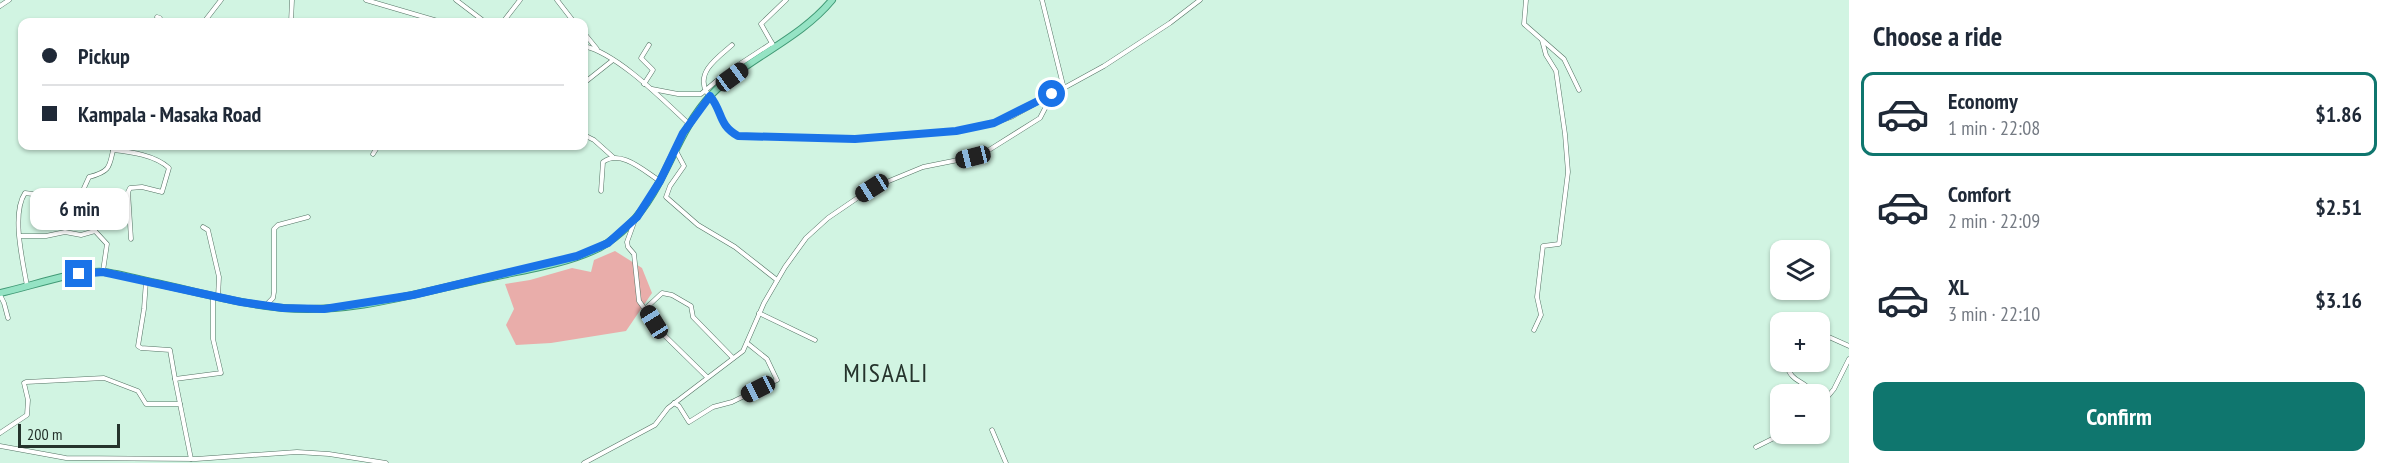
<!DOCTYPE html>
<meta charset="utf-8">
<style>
body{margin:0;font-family:"PT Sans Narrow",sans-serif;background:#f2f2f3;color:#1f2937;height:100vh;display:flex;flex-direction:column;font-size:22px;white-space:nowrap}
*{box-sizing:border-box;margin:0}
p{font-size:20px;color:#747a83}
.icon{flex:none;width:33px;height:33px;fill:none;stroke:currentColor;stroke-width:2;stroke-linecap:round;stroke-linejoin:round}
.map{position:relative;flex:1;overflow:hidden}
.side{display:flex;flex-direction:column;background:#fff;width:540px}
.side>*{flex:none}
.top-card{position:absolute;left:18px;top:18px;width:570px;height:132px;border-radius:12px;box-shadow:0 2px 4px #0004;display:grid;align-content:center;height:132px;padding:0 24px;background:#fff}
.buttons{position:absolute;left:1770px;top:240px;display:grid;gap:12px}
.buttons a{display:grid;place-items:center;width:60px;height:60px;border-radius:12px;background:#fff;box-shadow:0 2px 4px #0004;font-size:30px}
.scale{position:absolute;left:18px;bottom:15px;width:102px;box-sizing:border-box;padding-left:6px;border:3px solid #25332c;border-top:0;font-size:16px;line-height:21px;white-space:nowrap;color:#25332c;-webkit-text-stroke:4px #d1f4e2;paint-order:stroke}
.end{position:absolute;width:27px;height:27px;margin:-14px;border:8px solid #1a73e8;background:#fff;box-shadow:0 0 0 3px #fff}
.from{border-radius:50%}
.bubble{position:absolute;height:42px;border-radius:12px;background:#fff;box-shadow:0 2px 4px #0004;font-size:20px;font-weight:700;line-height:42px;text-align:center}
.car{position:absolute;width:18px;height:36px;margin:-18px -9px;border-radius:8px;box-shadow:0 0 4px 2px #0007;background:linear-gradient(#222 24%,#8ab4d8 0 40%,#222 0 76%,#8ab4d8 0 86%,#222 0)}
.top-card b{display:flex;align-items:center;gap:21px;height:57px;font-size:22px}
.top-card b+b{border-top:2px solid #e0e1e3}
.top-card i{width:15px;height:15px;background:#1f2937}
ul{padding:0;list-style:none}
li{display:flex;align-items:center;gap:18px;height:84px;margin:0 12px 9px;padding:0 12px;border:3px solid transparent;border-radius:12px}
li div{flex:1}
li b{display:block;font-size:22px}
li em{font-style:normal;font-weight:700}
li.on{border-color:#0f766e}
li>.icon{width:54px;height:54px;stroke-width:1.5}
h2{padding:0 24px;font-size:27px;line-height:72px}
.cta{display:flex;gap:12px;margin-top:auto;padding:12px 24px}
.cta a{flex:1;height:69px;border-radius:12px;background:#0f766e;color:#fff;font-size:24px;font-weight:700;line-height:69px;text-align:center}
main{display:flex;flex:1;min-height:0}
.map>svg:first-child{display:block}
.green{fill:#e9adaa}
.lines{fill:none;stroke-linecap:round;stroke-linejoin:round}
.minor-casing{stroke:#537263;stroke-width:5}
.primary-casing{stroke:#409975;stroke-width:8}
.minor{stroke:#fff;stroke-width:4}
.primary{stroke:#95e3c4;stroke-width:6}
.route{stroke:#1a73e8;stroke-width:8}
.labels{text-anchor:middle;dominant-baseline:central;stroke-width:5;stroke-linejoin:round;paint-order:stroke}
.quarter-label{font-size:26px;letter-spacing:1.5px;fill:#25332c;stroke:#d1f4e2}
</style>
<main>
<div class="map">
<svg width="1849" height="463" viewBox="0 0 1849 463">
<rect width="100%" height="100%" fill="#d1f4e2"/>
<path class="green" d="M615 251 642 268 652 293 626 331 551 343 516 345 506 325 514 309 505 284 530 280 572 268 591 272 594 260Z"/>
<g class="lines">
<defs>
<g id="minor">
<path d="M366 0 441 22"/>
<path d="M456 0 485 22"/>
<path d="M557 0 574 22"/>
<path d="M1042 0 1064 89"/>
<path d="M1526 0 1524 24 1564 59 1579 90"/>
<path d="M0 6 9 0"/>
<path d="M157 17 160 18V22"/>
<path d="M204 22 221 0"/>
<path d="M291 22 292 0"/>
<path d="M503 22 520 0"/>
<path d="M584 33 597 49"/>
<path d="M732 45C720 56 696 71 706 91 709 97 715 101 717 107 723 121 724 128 738 136L855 139 956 131 995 123 1011 117 1104 66 1170 23 1200 0"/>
<path d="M773 45 761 24 786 0"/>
<path d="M584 46C618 54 663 100 689 124"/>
<path d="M584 83 613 60"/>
<path d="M644 84 653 70 641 58 649 45"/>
<path d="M652 89 678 94H701L726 73 772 43"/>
<path d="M584 135 594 140 613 157"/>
<path d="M113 150C131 152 155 155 169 168L162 192 142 187 130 188 128 192 131 239"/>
<path d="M676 151 684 166 670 186 666 197 698 225 735 247 777 280"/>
<path d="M373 154 378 146"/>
<path d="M601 191 603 162C621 149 644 171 660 181"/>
<path d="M636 217 627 242 628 247 634 254 639 301 662 333 707 377"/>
<path d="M203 227 208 230 219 277 218 297"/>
<path d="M20 236H46L65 232 81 235 95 231"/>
<path d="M103 271 107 244 95 231 93 218 84 203V188L89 177C112 171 109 166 114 146"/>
<path d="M146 281 144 309 138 346 141 348 170 350 175 379"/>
<path d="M27 286C23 262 11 214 25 193L40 195"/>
<path d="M0 295 4 303 8 318"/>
<path d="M266 305 273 298 274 292V229L278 225 308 217"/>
<path d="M646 308 662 293 672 295 691 306 693 317 733 358"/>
<path d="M759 313 815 340"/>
<path d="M1534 330 1541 315 1537 297 1543 246 1559 244 1568 172 1565 134 1556 71 1546 55 1542 40"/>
<path d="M1820 333 1849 346"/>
<path d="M1785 362C1793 386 1802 377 1814 394"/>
<path d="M674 403 679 406 689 422 713 407 732 402 777 380 767 359 747 343"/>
<path d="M1820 406 1834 389 1849 359"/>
<path d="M992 430 1006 463"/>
<path d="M0 433 27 415 28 400 24 383 26 382 104 378 138 391 146 404H180"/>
<path d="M0 446 66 458 196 459 297 452 329 454 386 463"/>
<path d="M1756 447 1782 434"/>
<path d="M191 459 175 379 221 373 213 339V296"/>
<path d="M584 463 655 425 668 408 743 351 764 303 785 267 806 238 828 218 872 188 923 167 973 157 989 150 1040 118 1052 95"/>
</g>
<path id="primary" d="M0 293C29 287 75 270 104 272 119 274 135 278 151 282 195 291 239 304 283 308 349 314 414 294 478 280 517 271 562 266 599 248 610 242 620 234 629 225 666 188 675 133 711 95 747 58 799 40 832 0"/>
</defs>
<use href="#minor" class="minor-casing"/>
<use href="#primary" class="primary-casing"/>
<use href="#minor" class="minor"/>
<use href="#primary" class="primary"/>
</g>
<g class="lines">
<path class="route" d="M79 274 103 272 241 302 283 308 324 309 413 295 577 256 608 243 637 217 660 181 683 133 710 96C723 112 718 125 738 136L855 139 956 131 994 123 1052 94"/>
</g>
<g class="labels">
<g class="quarter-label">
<text x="886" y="372">MISAALI</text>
</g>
</g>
</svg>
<div class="buttons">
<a><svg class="icon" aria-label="layers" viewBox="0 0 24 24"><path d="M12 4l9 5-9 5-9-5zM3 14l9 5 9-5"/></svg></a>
<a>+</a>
<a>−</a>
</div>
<div class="scale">200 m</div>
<i class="end from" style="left:1052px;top:94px"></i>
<i class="end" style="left:79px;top:274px"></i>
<div class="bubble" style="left:30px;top:188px;width:99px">6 min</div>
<i class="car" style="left:732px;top:77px;rotate:54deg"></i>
<i class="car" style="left:973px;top:157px;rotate:256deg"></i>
<i class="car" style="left:872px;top:188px;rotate:238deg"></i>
<i class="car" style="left:654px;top:322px;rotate:328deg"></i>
<i class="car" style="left:758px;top:389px;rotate:243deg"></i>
<div class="top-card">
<b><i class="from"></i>Pickup</b>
<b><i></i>Kampala - Masaka Road</b>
</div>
</div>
<section class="side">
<h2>Choose a ride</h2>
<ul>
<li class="on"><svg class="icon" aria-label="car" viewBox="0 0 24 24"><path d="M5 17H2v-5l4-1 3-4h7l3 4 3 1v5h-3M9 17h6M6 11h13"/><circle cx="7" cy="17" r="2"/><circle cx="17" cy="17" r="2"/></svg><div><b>Economy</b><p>1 min · 22:08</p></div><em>$1.86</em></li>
<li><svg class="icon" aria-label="car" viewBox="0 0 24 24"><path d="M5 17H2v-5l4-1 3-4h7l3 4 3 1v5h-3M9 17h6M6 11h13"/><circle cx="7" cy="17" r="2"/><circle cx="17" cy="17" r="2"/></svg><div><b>Comfort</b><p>2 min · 22:09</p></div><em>$2.51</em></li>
<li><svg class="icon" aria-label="car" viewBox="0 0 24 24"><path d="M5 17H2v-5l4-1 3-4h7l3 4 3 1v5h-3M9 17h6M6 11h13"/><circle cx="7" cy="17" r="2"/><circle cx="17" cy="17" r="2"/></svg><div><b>XL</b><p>3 min · 22:10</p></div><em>$3.16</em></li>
</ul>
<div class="cta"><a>Confirm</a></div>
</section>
</main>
